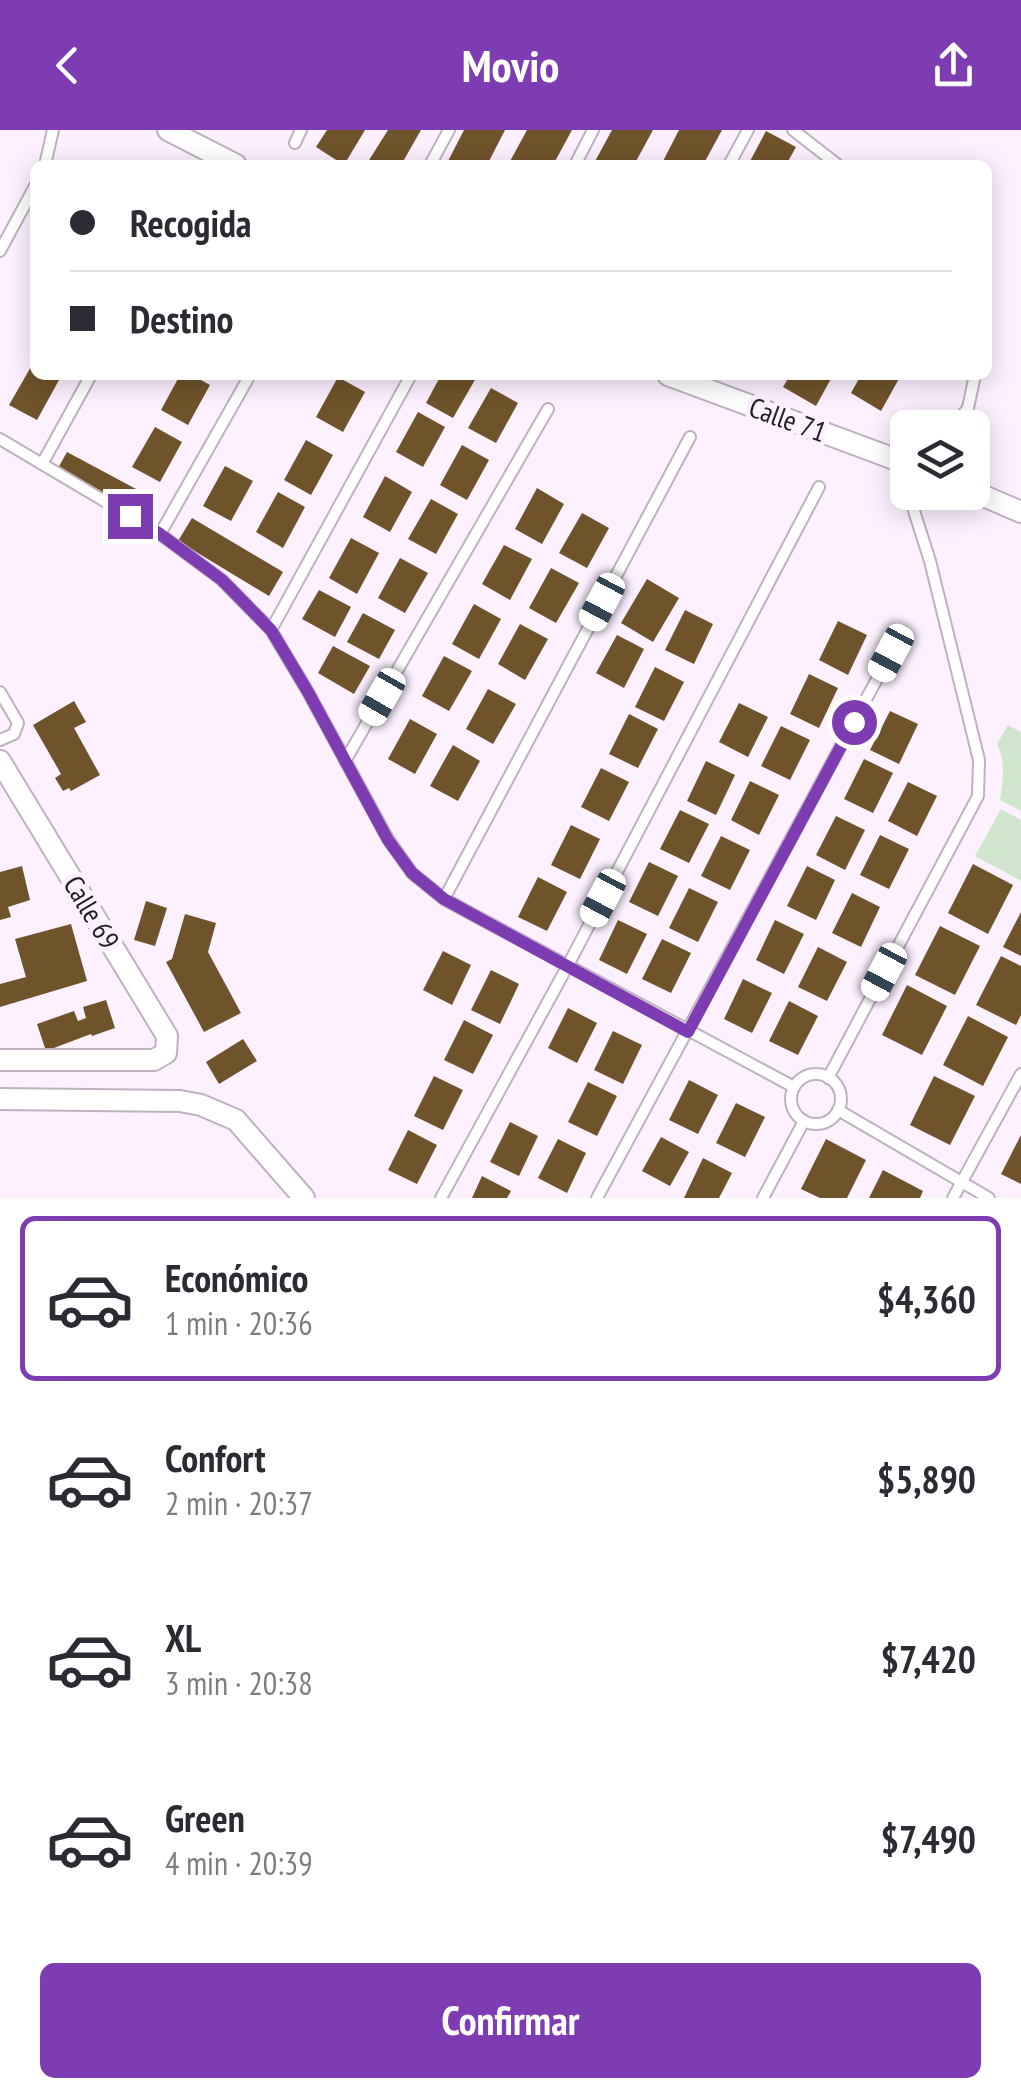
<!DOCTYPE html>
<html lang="es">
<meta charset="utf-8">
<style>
body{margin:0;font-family:"PT Sans Narrow",sans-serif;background:#f2f2f3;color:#2b2b33;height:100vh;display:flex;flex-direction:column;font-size:38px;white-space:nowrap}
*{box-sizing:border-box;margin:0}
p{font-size:32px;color:#7c7c81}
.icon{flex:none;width:55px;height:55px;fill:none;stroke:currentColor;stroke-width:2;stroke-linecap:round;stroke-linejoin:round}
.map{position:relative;height:1068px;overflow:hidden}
.drawer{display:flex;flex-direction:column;background:#fff;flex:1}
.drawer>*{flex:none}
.banner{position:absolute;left:30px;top:30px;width:962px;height:220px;border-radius:15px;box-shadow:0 5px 25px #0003;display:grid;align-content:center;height:220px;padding:0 40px;background:#fff}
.buttons{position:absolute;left:890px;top:280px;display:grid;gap:20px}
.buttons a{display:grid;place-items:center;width:100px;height:100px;border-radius:15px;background:#fff;box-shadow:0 5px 25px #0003;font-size:50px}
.end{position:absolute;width:45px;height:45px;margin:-22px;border:12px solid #7d3cb1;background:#fff;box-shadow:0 0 0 5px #fff}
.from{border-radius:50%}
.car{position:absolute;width:30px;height:60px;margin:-30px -15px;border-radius:12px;box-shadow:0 0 8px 2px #0007;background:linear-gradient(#fff 24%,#345 0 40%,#fff 0 76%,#345 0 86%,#fff 0)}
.banner b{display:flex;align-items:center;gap:35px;height:95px;font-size:38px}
.banner b+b{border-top:2px solid #e1e1e2}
.banner i{width:25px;height:25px;background:#2b2b33}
ul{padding:18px 0 0;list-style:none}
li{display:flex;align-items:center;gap:30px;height:165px;margin:0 20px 15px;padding:0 20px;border:5px solid transparent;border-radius:15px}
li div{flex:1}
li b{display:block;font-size:38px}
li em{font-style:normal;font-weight:600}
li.on{border-color:#7d3cb1}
li>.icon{width:90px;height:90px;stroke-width:1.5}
.button{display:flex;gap:20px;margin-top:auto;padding:20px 40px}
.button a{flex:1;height:115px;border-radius:15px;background:#7d3cb1;color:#fff;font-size:40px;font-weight:600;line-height:115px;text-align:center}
header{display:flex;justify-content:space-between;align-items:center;height:130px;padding:0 40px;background:#7d3cb1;color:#fff;font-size:45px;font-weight:600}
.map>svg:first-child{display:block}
.green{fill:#cfe6cd}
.building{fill:#6f532b}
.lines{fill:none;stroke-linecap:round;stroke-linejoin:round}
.service-casing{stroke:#beb1c0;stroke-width:14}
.minor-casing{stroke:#beb1c0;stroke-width:24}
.service{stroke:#fff;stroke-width:10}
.minor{stroke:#fff;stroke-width:20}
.route{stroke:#7d3cb1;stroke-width:12}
.labels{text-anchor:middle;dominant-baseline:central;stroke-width:10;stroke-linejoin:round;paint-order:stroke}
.street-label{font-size:28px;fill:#211c22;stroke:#fdf1ff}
</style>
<header><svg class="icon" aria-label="back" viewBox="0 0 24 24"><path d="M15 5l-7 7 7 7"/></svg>Movio<svg class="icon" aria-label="share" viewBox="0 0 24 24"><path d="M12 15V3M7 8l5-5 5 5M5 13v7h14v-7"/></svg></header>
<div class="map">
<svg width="1021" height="1068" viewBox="0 0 1021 1068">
<rect width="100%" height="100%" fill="#fdf1ff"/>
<g class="green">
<path d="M1008 595 1021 602V681L1000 670C1003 650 1006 632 997 614Z"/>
<path d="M1001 679 1021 690V751L975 726Z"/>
</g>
<g class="building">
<path d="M327 0H365L344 35 316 17Z"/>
<path d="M388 0H421L401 35H366Z"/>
<path d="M464 0H505L487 35H446Z"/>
<path d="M527 0H572L553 35H508Z"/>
<path d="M612 0H653L634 35H593Z"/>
<path d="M679 0H722L703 35H661Z"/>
<path d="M766 1 796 17 786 35H748Z"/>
<path d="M32 235 35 237V245H50L59 250 37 290 9 275Z"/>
<path d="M180 245H192L210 255 188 295 161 280Z"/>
<path d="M441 245H471L476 248 453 288 426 273Z"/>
<path d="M790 245H833L816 276 783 257Z"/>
<path d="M861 245H901L881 281 851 263Z"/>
<path d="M338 247 365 262 343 302 316 287Z"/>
<path d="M491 258 518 273 496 313 468 298Z"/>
<path d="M418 282 445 297 423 337 396 322Z"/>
<path d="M155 297 182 312 160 352 132 337Z"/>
<path d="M306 310 333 325 311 365 284 350Z"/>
<path d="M462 315 489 330 467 370 440 355Z"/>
<path d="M67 322 151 367 142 385 57 340Z"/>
<path d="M225 336 253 351 231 391 203 376Z"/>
<path d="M385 346 412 362 390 402 363 387Z"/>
<path d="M537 358 564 374 542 414 515 399Z"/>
<path d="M278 362 305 377 283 418 256 402Z"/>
<path d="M431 369 458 384 436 424 408 409Z"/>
<path d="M582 383 609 398 587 438 559 423Z"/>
<path d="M192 388 283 442 269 466 178 411Z"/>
<path d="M351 408 379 423 357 464 329 448Z"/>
<path d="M504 415 532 429 510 470 482 454Z"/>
<path d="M400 428 428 443 405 483 378 468Z"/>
<path d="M551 438 579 453 556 493 529 478Z"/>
<path d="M647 449 679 468 653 512 621 493Z"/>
<path d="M319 460 351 477 335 507 302 489Z"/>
<path d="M474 474 501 489 479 529 452 514Z"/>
<path d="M685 480 713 494 694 534 665 520Z"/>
<path d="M363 483 395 500 379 529 347 512Z"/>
<path d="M838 491 867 505 848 545 819 530Z"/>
<path d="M520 494 548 509 525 550 498 534Z"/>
<path d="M617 505 644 519 624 558 596 543Z"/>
<path d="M333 516 370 536 354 564 318 543Z"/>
<path d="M444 526 472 541 449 581 422 566Z"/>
<path d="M655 537 684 552 664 591 635 577Z"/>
<path d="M809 544 838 558 819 598 790 584Z"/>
<path d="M488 559 516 574 493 614 466 599Z"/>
<path d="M74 571 86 592 74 598 100 645 71 661 69 658 63 661 55 648 61 644 33 595Z"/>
<path d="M739 573 768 587 748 627 719 612Z"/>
<path d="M890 581 918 594 899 634 870 620Z"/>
<path d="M629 584 658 599 638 638 609 624Z"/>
<path d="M410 589 437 604 415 644 388 629Z"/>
<path d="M781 596 810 610 790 650 761 636Z"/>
<path d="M453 615 480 631 458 671 430 656Z"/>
<path d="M864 629 893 643 873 683 844 669Z"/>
<path d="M706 631 735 645 716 685 687 671Z"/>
<path d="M601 638 629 652 609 691 581 677Z"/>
<path d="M750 651 779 665 759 705 731 690Z"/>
<path d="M908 652 937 666 917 706 888 691Z"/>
<path d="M680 680 709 694 689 733 660 719Z"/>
<path d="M836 686 865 700 845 740 816 725Z"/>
<path d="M571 695 600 709 580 749 551 735Z"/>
<path d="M880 705 909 719 889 759 860 745Z"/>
<path d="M721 706 750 720 730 760 701 746Z"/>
<path d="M649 732 678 746 658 786 629 772Z"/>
<path d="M973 734 1013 755 988 804 948 783Z"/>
<path d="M22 736 30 770 8 777 11 787 0 790V742Z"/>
<path d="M807 736 835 750 816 790 787 776Z"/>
<path d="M538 747 567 762 547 801 518 787Z"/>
<path d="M689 758 718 772 698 812 669 798Z"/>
<path d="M852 763 880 777 861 817 832 803Z"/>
<path d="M146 771 167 778 155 816 134 810Z"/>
<path d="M1021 782V826L1003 817Z"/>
<path d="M185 784 216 793 208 822 241 883 204 902 166 832 172 829Z"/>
<path d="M618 790 647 804 627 844 599 830Z"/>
<path d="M775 790 804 804 784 844 756 830Z"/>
<path d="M71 794 87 851 0 877V854L26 847 15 809Z"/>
<path d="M940 796 980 816 955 865 915 845Z"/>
<path d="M662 809 691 823 671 863 642 849Z"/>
<path d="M818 817 847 832 827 871 798 857Z"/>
<path d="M443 821 471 835 452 875 423 860Z"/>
<path d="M1001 826 1021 836V885L1016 895 976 875Z"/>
<path d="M491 840 519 854 500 894 471 880Z"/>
<path d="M743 849 772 863 752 903 724 889Z"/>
<path d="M907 855 947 876 922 925 882 905Z"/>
<path d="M106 870 115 898 92 906 91 904 46 921 37 894 74 881 78 891 86 888 83 877Z"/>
<path d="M789 871 818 886 798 925 769 911Z"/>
<path d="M568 878 597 893 577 933 548 918Z"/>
<path d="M968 886 1008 907 983 956 943 935Z"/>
<path d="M464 890 493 905 473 944 444 930Z"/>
<path d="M613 901 642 915 623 954 594 940Z"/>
<path d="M243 909 257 931 219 954 206 932Z"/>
<path d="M434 946 463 960 443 1000 414 986Z"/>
<path d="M934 946 975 966 950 1015 910 995Z"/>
<path d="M689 950 718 965 698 1004 669 990Z"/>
<path d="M588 952 617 966 597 1006 568 992Z"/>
<path d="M736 973 765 987 745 1027 716 1013Z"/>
<path d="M510 992 538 1006 519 1046 490 1032Z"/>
<path d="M408 1000 437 1015 417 1054 388 1040Z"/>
<path d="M1021 1005V1054L1001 1044Z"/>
<path d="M661 1007 689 1022 670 1056 642 1041Z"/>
<path d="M558 1009 586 1023 567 1063 538 1048Z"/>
<path d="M826 1009 866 1030 847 1068H820L801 1059Z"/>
<path d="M703 1028 732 1043 719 1068H684Z"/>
<path d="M883 1040 923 1061 920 1068H869Z"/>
<path d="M482 1046 511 1061 507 1068H472Z"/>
</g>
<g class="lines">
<defs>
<g id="service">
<path d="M793 0 838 35"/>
<path d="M295 13 301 0"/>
<path d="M45 35 53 0"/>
<path d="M430 35 449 0"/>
<path d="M575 35 593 0"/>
<path d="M729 35 748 0"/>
<path d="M0 121 35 56"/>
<path d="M952 298 968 278 975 245"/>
<path d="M0 309 160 404 222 450 271 500 308 562 388 709 412 743 444 769 794 957"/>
<path d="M898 330 908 360"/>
<path d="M42 334 91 245"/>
<path d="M160 404 250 245"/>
<path d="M271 500 411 245"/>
<path d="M0 562 18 593 14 604 0 610"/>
<path d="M345 631 548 279"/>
<path d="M444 769 690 307"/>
<circle cx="816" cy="969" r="25"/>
<path d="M828 948 978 666 979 630 930 431 908 362"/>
<path d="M838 980 989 1068"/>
<path d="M441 1068 567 837 819 357"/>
<path d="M597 1068 891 523"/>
<path d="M763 1068 804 991"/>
<path d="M953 1068 1021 944"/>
</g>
<g id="minor">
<path d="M168 0 236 35"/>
<path d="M668 245 908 334"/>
<path d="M972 361 1021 382"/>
<path d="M0 631 167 906 166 923 154 930H0"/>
<path d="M0 969 180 971 201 975 236 990 304 1068"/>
</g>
</defs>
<use href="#service" class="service-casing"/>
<use href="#minor" class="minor-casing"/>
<use href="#service" class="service"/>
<use href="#minor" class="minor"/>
</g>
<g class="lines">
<path class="route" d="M130 386 160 404 222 450 271 500 308 562 388 710 412 743 444 769 688 902 854 592"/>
</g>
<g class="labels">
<g class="street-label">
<text transform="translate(788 289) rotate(20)">Calle 71</text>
<text transform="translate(92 782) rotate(59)">Calle 69</text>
</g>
</g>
</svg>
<div class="buttons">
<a><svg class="icon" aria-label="layers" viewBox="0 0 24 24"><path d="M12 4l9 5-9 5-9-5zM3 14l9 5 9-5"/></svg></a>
</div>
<i class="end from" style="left:854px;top:592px"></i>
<i class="end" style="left:130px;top:386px"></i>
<i class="car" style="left:602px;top:472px;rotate:208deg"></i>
<i class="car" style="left:891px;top:523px;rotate:208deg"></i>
<i class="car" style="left:382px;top:567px;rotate:210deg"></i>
<i class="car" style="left:603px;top:768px;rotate:208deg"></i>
<i class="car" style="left:884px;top:842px;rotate:208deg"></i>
<div class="banner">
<b><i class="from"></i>Recogida</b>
<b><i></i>Destino</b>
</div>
</div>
<section class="drawer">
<ul>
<li class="on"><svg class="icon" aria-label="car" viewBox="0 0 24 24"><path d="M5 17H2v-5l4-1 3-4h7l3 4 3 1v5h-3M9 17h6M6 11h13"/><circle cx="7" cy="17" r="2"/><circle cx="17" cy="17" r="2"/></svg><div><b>Económico</b><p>1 min · 20:36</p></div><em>$4,360</em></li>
<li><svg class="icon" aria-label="car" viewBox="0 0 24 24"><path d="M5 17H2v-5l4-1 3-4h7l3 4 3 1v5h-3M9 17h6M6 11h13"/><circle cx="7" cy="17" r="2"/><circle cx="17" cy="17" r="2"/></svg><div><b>Confort</b><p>2 min · 20:37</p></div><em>$5,890</em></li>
<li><svg class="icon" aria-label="car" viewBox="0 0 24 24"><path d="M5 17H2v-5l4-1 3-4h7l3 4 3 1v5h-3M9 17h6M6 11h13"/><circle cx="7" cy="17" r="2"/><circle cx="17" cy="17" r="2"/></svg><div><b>XL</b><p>3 min · 20:38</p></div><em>$7,420</em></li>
<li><svg class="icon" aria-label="car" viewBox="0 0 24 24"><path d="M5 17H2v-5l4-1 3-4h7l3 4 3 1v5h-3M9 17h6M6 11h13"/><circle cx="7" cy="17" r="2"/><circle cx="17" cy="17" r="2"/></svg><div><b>Green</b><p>4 min · 20:39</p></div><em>$7,490</em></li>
</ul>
<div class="button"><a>Confirmar</a></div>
</section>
